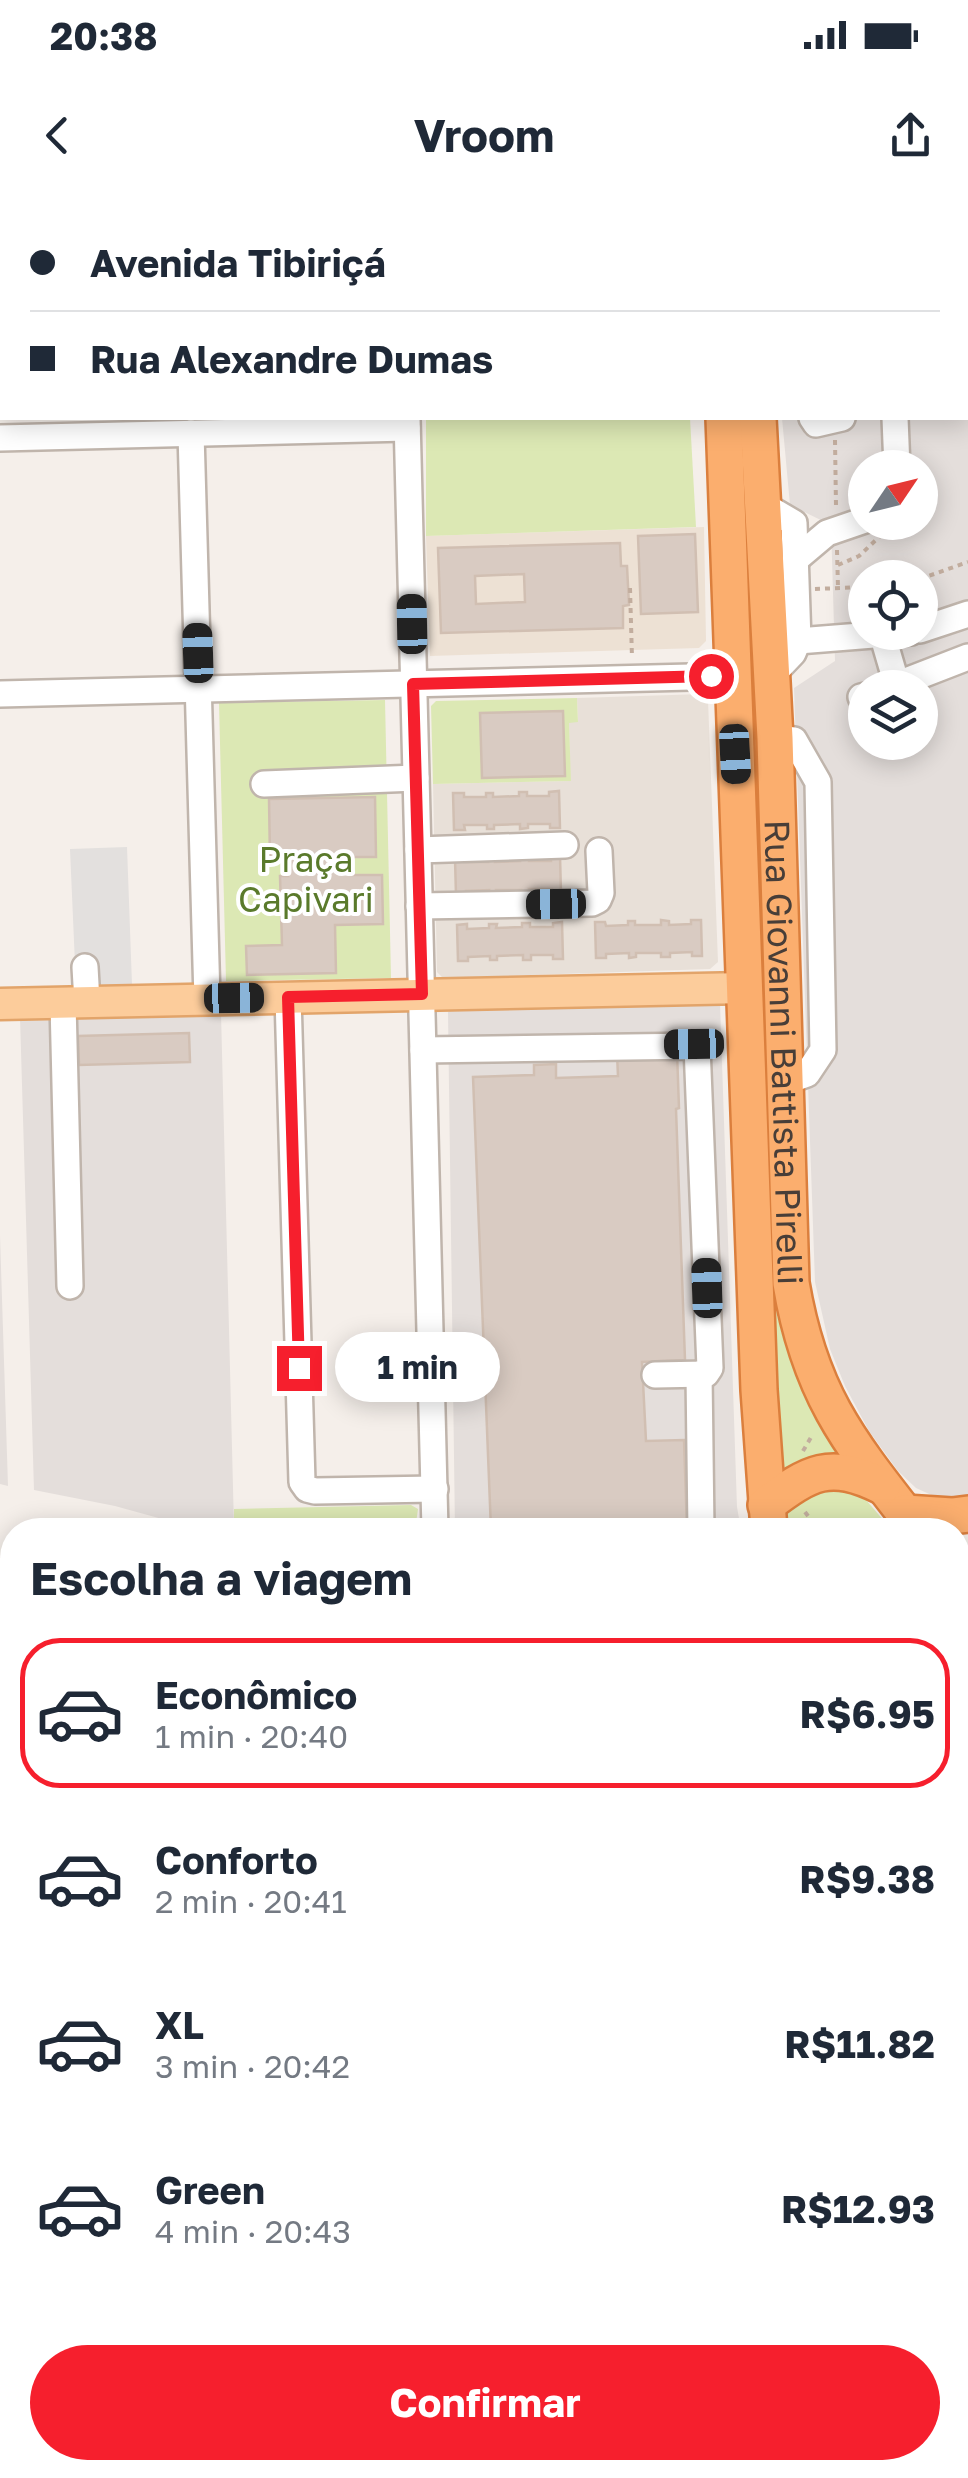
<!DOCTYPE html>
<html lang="pt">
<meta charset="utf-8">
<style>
body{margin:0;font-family:"Golos Text",sans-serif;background:#f2f2f3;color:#1f2937;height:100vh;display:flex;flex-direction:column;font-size:38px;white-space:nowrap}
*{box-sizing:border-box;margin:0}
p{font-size:32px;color:#747a83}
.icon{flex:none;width:55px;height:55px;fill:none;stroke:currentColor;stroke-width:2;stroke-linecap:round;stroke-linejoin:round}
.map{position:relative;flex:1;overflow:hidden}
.details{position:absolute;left:0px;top:1318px;width:970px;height:962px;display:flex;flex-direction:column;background:#fff;border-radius:40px 40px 0 0;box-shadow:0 5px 25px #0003}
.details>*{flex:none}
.hud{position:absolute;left:0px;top:0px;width:970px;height:220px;box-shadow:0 5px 25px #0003;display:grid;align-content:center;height:220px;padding:0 30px;background:#fff}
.needle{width:65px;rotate:55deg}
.fabs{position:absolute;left:848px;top:250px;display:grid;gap:20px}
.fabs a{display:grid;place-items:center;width:90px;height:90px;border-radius:50%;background:#fff;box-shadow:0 5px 25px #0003;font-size:50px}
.end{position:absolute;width:45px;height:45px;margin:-22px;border:12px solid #f61f2d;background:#fff;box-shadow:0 0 0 5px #fff}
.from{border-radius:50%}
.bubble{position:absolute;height:70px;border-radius:35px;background:#fff;box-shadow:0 5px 25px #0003;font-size:32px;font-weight:700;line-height:70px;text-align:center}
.car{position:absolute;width:30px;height:60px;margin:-30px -15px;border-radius:12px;box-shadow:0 0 8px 2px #0007;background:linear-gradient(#222 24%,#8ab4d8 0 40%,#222 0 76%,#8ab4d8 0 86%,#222 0)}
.hud b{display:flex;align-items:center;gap:35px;height:95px;font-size:38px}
.hud b+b{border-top:2px solid #e0e1e3}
.hud i{width:25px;height:25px;background:#1f2937}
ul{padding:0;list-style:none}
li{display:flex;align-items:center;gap:30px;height:150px;margin:0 20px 15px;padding:0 10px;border:5px solid transparent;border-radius:40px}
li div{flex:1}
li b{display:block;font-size:38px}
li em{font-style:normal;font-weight:700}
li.current{border-color:#f61f2d}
li>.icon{width:90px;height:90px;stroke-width:1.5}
h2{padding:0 30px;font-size:45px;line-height:120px}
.button{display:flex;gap:20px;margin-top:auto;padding:20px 30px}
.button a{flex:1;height:115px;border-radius:60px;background:#f61f2d;color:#fff;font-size:40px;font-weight:700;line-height:115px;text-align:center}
.status{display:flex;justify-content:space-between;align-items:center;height:70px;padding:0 50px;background:#fff;direction:ltr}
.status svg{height:28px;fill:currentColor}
header{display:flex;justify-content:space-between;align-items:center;height:130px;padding:0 30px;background:#fff;font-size:45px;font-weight:700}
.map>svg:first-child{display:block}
.residential{fill:#e8e0d8}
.commercial{fill:#f6e1d6}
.industrial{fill:#e4dedb;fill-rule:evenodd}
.education{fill:#ede1d4}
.green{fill:#dce8b4}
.parking{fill:#e3e0de}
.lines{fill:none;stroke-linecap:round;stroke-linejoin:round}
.river{stroke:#a8e2f0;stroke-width:32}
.building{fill:#d9cbc2;stroke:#d1bfb2;stroke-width:2.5;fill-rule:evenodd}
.minor-casing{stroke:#c0b5ac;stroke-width:30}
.major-casing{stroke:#e2a46a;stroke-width:35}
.highway-casing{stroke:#db7f3d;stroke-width:40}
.path{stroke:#c2ad9e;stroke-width:4;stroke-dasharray:5 5;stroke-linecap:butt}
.minor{stroke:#fff;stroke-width:25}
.major{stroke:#fccc9b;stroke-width:30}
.highway{stroke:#fbae6e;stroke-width:35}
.route{stroke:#f61f2d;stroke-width:12}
.labels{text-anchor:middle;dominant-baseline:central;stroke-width:8;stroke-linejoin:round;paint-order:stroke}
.park-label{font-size:35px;fill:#5a7a2b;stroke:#fff}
.street-label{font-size:35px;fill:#483e38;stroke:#fff}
</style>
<div class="status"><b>20:38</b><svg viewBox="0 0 49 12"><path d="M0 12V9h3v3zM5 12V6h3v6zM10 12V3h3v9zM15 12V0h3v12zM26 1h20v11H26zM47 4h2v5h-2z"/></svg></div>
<header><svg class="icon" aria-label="back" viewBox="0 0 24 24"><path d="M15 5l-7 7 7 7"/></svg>Vroom<svg class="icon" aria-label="share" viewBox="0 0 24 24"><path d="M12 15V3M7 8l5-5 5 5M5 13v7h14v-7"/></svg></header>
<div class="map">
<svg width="968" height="2278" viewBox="0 0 968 2278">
<rect width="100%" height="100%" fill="#f5efea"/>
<g class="residential">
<path d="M703 494 708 500 718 762 710 769 443 778 437 772 433 584 570 581 569 522 578 521 577 498Z"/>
<path d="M958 1866 968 1875V2197L958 2194Z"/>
</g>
<path class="commercial" d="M958 1741 968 1751V1875L958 1866Z"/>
<g class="industrial">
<path d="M718 0H968V1296L959 1299 938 1298 916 1288 898 1271 869 1231 845 1186 830 1149 815 1082 794 488 835 461 831 325 790 305 782 218H968V2ZM865 268H920V322H865ZM865 378H920V432H865ZM865 488H920V542H865Z"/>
<path d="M720 803 737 1307 741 1330H455L448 812 452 809Z"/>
<path d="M221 813 234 1327H191L115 1306 34 1290 20 817Z"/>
<path d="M0 1036 8 1286 0 1284Z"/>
<path d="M283 2268H507L512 2278H224Z"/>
</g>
<path class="education" d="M704 327 706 441 699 448 430 456 426 336Z"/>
<g class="green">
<path d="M426 218H690L696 327 426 336Z"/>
<path d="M577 498 578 522 569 523 571 581 433 584 431 506 436 501Z"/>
<path d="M385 500 391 778 226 781 219 503Z"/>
<path d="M772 1083C779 1146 806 1204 840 1257L778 1279Z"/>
<path d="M840 1288 866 1300 892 1330H789L787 1310 815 1290Z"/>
<path d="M411 1305 418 1309 416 1323 234 1327V1309Z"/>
<path d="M958 1414 968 1431V1658L958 1652Z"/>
</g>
<path class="parking" d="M127 647 132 785 76 787 70 649Z"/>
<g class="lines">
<path class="river" d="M54 2278 65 2268"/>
</g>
<g class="building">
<path d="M695 334 698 412 641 414 638 336Z"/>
<path d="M620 343 621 366H627L629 405 623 406V428L441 433 438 348ZM524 374 525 402 476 404 475 376Z"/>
<path d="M563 511 565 576 482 578 480 513Z"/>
<path d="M559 591 560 628H550V624H528V628L520 629V624L494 625V629H487V625H464L465 630H454L453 593H464V597H486V593H493V597L519 596V592H527V596H549V592Z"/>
<path d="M375 597 376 657H353V675H382L383 724 335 725 336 773 247 775 246 746 282 745 280 676H288L287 659H270L269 599Z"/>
<path d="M560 656 561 693H552V689H529L530 694H521V690H496V694H488L489 690 466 691V695H456L455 659 465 658V662H488L487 658H495V662L520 661V657H529V661H551V657Z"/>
<path d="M661 720 669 721V725L691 724V720H701L702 756H692V752L670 753V757H661V753H636V757L629 758V753L606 754V758H596L595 722H605L606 726 628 725V721H635V725H661Z"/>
<path d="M562 722 563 759H553V755H531V760H523V755L497 756V760H490V756L468 757V761H458L457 725 467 724V729L489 728V724H497L496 728 522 727V723H530V727H553V723Z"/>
<path d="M189 833 190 862 79 865 78 836Z"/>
<path d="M677 852 679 908 676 909 685 1160 642 1162 646 1241 684 1240 687 1330H491L473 877 534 875V865L556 864V878L618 876 617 854Z"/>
<path d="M968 2113V2149L966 2150 958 2137V2118Z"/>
</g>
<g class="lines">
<defs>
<g id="minor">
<path d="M401 0V2"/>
<path d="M742 0 743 2"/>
<path d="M805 0V2"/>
<path d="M919 0 920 2"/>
<path d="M968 91V92"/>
<path d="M968 171V170"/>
<path d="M407 218 435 1330"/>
<path d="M812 218 816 224 842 218"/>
<path d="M895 218 897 268"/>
<path d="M191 233 207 799"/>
<path d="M0 238 407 228"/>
<path d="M765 306 794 323 798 441 793 453 772 475"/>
<path d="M795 360 827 333 865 320"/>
<path d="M920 430 968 414"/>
<path d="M883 437 897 485"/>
<path d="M798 441 911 432"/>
<path d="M888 488 968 457"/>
<path d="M0 494 732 476"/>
<path d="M861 497 865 496"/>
<path d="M775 538 794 540 818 582 823 850 807 874 785 882"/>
<path d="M264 584 416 578"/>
<path d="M418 650 565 645"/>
<path d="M419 706 592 703 598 700 601 693 599 651"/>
<path d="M85 767 87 802"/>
<path d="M288 797 302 1282 307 1289 315 1291 435 1289"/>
<path d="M63 803 70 1086"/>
<path d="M423 850 697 846 710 1168 706 1174 655 1175"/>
<path d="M699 1174 701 1330"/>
<path d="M0 1372 12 1375"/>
<path d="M0 1548 12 1550"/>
<path d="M0 1705 12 1607"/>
<path d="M0 1790 12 1792"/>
<path d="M958 1822 968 1816"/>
<path d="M0 1987 12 1995"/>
<path d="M958 2212 968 2215"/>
<path d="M0 2257 12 2256"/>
<path d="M370 2268 371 2278"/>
<path d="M513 2268 518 2278"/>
<path d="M722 2278 723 2268"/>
<path d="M913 2278V2268"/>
</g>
<g id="major">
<path d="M0 804 745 788"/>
<path d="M17 2278 28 2268"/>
<path d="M88 2278 99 2268"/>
</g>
<g id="highway">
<path d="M662 0 663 2"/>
<path d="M695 0 696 2"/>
<path d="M724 218 759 1190 769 1330"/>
<path id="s1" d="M758 218 775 538 791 1083C810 1196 850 1243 918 1330"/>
<path d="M766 1305C810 1272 829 1260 882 1286"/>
<path d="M905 1313 952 1316 968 1314"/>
<path d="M958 1382 968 1398"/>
<path d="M958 1698 968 1709"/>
</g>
</defs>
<use href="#minor" class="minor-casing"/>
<use href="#major" class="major-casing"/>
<use href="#highway" class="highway-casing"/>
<g class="path">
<path d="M835 240 836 306"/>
<path d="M837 350 838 388"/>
<path d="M838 365 859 356 895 322"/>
<path d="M920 379 968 362"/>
<path d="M630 388 632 458"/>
<path d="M815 389 865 387"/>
<path d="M803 1251 813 1234"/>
<path d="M805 1312 819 1330"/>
<path d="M958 1432 968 1454"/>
<path d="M968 1522V1561"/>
</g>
<use href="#minor" class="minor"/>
<use href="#major" class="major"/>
<use href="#highway" class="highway"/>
</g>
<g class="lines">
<path class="route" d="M299 1168 288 797 422 794 413 484 711 476"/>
</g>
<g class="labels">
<g class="park-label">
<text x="306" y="659">Praça<tspan x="306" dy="40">Capivari</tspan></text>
</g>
<g class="street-label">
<text stroke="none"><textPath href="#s1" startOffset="635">Rua Giovanni Battista Pirelli</textPath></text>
</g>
</g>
</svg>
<div class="fabs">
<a><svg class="needle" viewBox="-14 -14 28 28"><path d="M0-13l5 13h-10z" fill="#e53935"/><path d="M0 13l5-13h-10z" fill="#747a83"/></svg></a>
<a><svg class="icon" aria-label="locate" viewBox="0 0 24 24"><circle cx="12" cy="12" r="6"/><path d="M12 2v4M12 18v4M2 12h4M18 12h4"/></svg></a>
<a><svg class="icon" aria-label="layers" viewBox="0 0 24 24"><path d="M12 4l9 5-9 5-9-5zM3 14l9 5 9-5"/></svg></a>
</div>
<i class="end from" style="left:711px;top:476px"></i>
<i class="end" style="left:299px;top:1168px"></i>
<div class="bubble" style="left:335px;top:1132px;width:165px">1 min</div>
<i class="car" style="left:412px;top:424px;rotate:359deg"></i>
<i class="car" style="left:198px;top:453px;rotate:358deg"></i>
<i class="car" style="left:735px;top:554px;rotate:177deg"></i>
<i class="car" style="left:556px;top:704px;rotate:269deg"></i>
<i class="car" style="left:234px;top:798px;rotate:89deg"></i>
<i class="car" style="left:694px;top:844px;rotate:269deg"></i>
<i class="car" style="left:707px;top:1088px;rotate:358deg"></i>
<div class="hud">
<b><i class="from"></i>Avenida Tibiriçá</b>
<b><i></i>Rua Alexandre Dumas</b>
</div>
<section class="details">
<h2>Escolha a viagem</h2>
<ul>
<li class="current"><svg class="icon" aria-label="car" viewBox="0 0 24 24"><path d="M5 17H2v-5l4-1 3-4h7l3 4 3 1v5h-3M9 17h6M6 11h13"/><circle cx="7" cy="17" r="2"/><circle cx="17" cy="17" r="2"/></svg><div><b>Econômico</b><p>1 min · 20:40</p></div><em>R$6.95</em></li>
<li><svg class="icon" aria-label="car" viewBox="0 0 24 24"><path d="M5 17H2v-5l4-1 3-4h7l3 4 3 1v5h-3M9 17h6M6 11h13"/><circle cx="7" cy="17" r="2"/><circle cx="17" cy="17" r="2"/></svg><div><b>Conforto</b><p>2 min · 20:41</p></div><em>R$9.38</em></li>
<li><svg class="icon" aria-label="car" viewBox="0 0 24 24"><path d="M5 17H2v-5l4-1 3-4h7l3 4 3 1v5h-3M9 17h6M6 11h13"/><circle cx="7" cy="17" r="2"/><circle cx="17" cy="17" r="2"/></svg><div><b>XL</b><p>3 min · 20:42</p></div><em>R$11.82</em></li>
<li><svg class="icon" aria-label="car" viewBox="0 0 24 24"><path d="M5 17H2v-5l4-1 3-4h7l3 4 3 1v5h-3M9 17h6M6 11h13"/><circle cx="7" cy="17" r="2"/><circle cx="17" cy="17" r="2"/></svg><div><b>Green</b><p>4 min · 20:43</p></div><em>R$12.93</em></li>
</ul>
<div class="button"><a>Confirmar</a></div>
</section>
</div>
